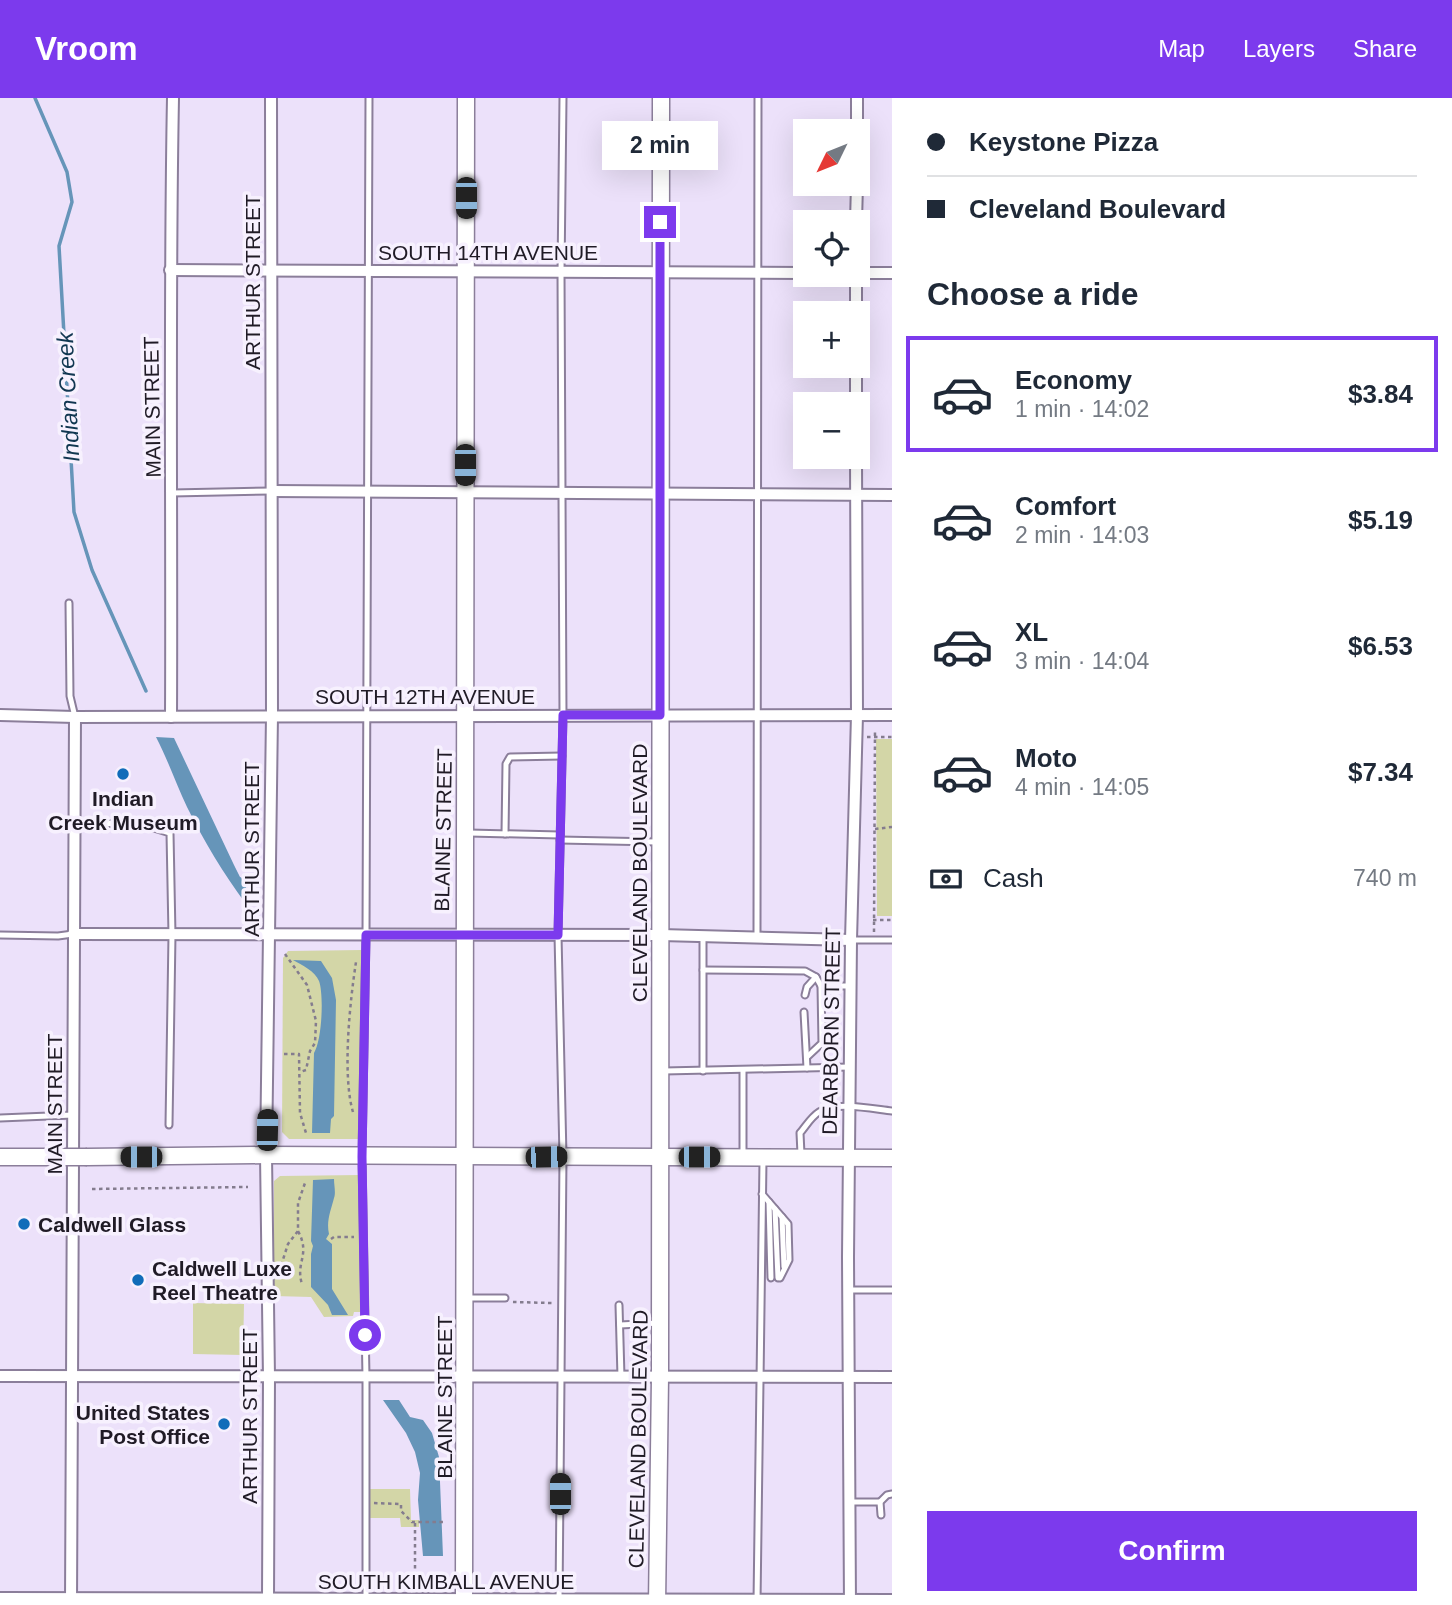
<!DOCTYPE html>
<meta charset="utf-8">
<style>
body{margin:0;font-family:Arial,sans-serif;background:#f6f6f7;color:#1f2937;height:100vh;display:flex;flex-direction:column;font-size:26px;white-space:nowrap}
*{box-sizing:border-box;margin:0}
p{font-size:23px;color:#747a83}
.icon{flex:none;width:38px;height:38px;fill:none;stroke:currentColor;stroke-width:2;stroke-linecap:round;stroke-linejoin:round}
.map{position:relative;flex:1;overflow:hidden}
.sheet{display:flex;flex-direction:column;background:#fff;width:560px}
.sheet>*{flex:none}
.guide{display:grid;align-content:center;height:154px;padding:0 35px;background:#fff}
.needle{width:46px;rotate:227deg}
.fabs{position:absolute;left:793px;top:21px;display:grid;gap:14px}
.fabs a{display:grid;place-items:center;width:77px;height:77px;border-radius:0px;background:#fff;box-shadow:0 7px 28px #0002;font-size:35px}
.end{position:absolute;width:32px;height:32px;margin:-16px;border:9px solid #7c3aed;background:#fff;box-shadow:0 0 0 4px #fff}
.from{border-radius:50%}
.bubble{position:absolute;height:49px;border-radius:0px;background:#fff;box-shadow:0 7px 28px #0002;font-size:23px;font-weight:600;line-height:49px;text-align:center}
.car{position:absolute;width:21px;height:42px;margin:-21px -10px;border-radius:9px;box-shadow:0 0 5px 2px #0007;background:linear-gradient(#222 24%,#8ab4d8 0 40%,#222 0 76%,#8ab4d8 0 86%,#222 0)}
.guide b{display:flex;align-items:center;gap:24px;height:66px;font-size:26px}
.guide b+b{border-top:2px solid #e0e1e3}
.guide i{width:18px;height:18px;background:#1f2937}
ul{padding:0;list-style:none}
li{display:flex;align-items:center;gap:21px;height:116px;margin:0 14px 10px;padding:0 21px;border:4px solid transparent;border-radius:0px}
li div{flex:1}
li b{display:block;font-size:26px}
li em{font-style:normal;font-weight:600}
li.selected{border-color:#7c3aed}
li>.icon{width:63px;height:63px;stroke-width:1.5}
h2{padding:0 35px;font-size:32px;line-height:84px}
.pay{display:flex;align-items:center;gap:18px;height:77px;padding:0 35px;font-size:26px}
.pay p{margin-inline-start:auto}
.button{display:flex;gap:14px;margin-top:auto;padding:14px 35px}
.button a{flex:1;height:80px;border-radius:0px;background:#7c3aed;color:#fff;font-size:28px;font-weight:600;line-height:80px;text-align:center}
header{display:flex;align-items:center;gap:42px;box-sizing:border-box;height:98px;padding:0 35px;background:#7c3aed;color:#fff}
header strong{font-size:33px}
nav{display:flex;gap:38px;margin-inline-start:auto;font-size:24px}
main{display:flex;flex:1;min-height:0}
.map>svg:first-child{display:block}
.green{fill:#d3d6a7}
.water{fill:#6695b9}
.lines{fill:none;stroke-linecap:round;stroke-linejoin:round}
.stream{stroke:#6695b9;stroke-width:3.5}
.service-casing{stroke:#8b7e9a;stroke-width:9}
.minor-casing{stroke:#8b7e9a;stroke-width:14}
.tertiary-casing{stroke:#8b7e9a;stroke-width:16}
.primary-casing{stroke:#8b7e9a;stroke-width:19}
.path{stroke:#847c8e;stroke-width:2.5;stroke-dasharray:3.5 3.5;stroke-linecap:butt}
.service{stroke:#fff;stroke-width:5}
.minor{stroke:#fff;stroke-width:10}
.tertiary{stroke:#fff;stroke-width:12}
.primary{stroke:#fff;stroke-width:16}
.primary-bridge-casing{stroke:#8b7e9a;stroke-width:19;stroke-linecap:butt}
.primary-bridge{stroke:#fff;stroke-width:16}
.route{stroke:#7c3aed;stroke-width:9}
.poi-dot{fill:#106cb9;stroke:#f7f1fe;stroke-width:2.5}
.labels{text-anchor:middle;dominant-baseline:central;stroke-width:7;stroke-linejoin:round;paint-order:stroke}
.street-label{font-size:21px;fill:#201b26;stroke:#f7f1fe}
.poi-label{font-size:21px;font-weight:bold;fill:#201b26;stroke:#f7f1fe;text-anchor:start}
.water-label{font-size:23px;font-style:italic;fill:#113751;stroke:#f7f1fe}
</style>
<header>
<strong>Vroom</strong>
<nav><a>Map</a><a>Layers</a><a>Share</a></nav>
</header>
<main>
<div class="map">
<svg width="892" height="1507" viewBox="0 0 892 1507">
<rect width="100%" height="100%" fill="#ece1fa"/>
<g class="green">
<path d="M876 641H892V818H877Z"/>
<path d="M362 852 360 1041H289L282 1034 283 860 288 853Z"/>
<path d="M360 1077V1214H354L353 1218 324 1219 311 1199 274 1198V1083L280 1078Z"/>
<path d="M193 1205 244 1206 243 1257 193 1256Z"/>
<path d="M370 1391H410L411 1422H419V1429H401L400 1420H370Z"/>
</g>
<g class="water">
<path d="M156 639 174 640 234 767 240 779 246 782V806C223 775 204 743 187 709 176 686 168 662 156 639Z"/>
<path d="M293 862 321 863 332 880 336 902 334 1018 331 1021 330 1035H312L314 955C322 942 324 897 319 883 315 873 302 867 293 862Z"/>
<path d="M334 1081C334 1087 336 1095 334 1100 331 1112 326 1123 329 1136L326 1141 332 1146V1191L348 1217H332L328 1207 311 1189V1156L313 1148 311 1143 313 1082Z"/>
<path d="M383 1302H399L410 1319 423 1322 432 1335 439 1359 443 1458H423L418 1402 420 1375 415 1354 406 1335Z"/>
</g>
<g class="lines">
<path class="stream" d="M35 0 67 74 72 104 59 148 74 414 92 472 146 593"/>
<defs>
<g id="service">
<path d="M172 395 272 393"/>
<path d="M69 505 70 598 75 619"/>
<path d="M74 725 141 726 170 735 172 837 169 1027"/>
<path d="M469 735 560 737"/>
<path d="M505 736 506 666 510 659 562 658"/>
<path d="M560 742 657 744"/>
<path d="M0 837 58 838 73 836"/>
<path d="M703 838V973"/>
<path d="M757 838 758 0"/>
<path d="M851 842H892"/>
<path d="M703 872 805 873 816 879 821 888 822 945 807 959"/>
<path d="M821 888H850"/>
<path d="M805 897 807 889 816 879"/>
<path d="M804 914 807 970"/>
<path d="M743 972V1056"/>
<path d="M664 973 850 969"/>
<path d="M0 1020 73 1017"/>
<path d="M801 1056 800 1035C806 1028 811 1019 819 1014 835 1003 873 1011 892 1013"/>
<path d="M762 1096 788 1126 789 1162 780 1180"/>
<path d="M769 1104 771 1180"/>
<path d="M775 1111 778 1180"/>
<path d="M782 1119 784 1169"/>
<path d="M849 1192H892"/>
<path d="M466 1200H505"/>
<path d="M619 1207 621 1279"/>
<path d="M620 1227 659 1225"/>
<path d="M850 1404H880"/>
<path d="M881 1417 880 1404 887 1397 892 1396"/>
<path d="M366 1502V1279L362 1059 366 837 369 0"/>
<path d="M559 1502 563 1059 558 837 563 617 561 174 563 0"/>
<path d="M757 1504 763 1062"/>
</g>
<g id="minor">
<path d="M857 33V0"/>
<path d="M856 124 857 86"/>
<path d="M170 172 805 175"/>
<path d="M858 175H892"/>
<path d="M856 177V215"/>
<path d="M856 268V306"/>
<path d="M272 393 892 397"/>
<path d="M0 617 75 619 892 617"/>
<path d="M171 619C172 412 169 206 173 0"/>
<path d="M73 836 661 837 851 842"/>
<path d="M0 1278 892 1279"/>
<path d="M268 1501 269 1279 266 1057 272 617 271 0"/>
<path d="M71 1507 75 619"/>
<path d="M850 1507 848 1159 851 842 857 617 856 359"/>
</g>
<path id="tertiary" d="M0 1501 892 1503"/>
<g id="primary">
<path d="M87 1059 266 1057 892 1060"/>
<path d="M464 1507 466 0"/>
<path d="M657 1507 660 1279 661 0"/>
</g>
</defs>
<use href="#service" class="service-casing"/>
<use href="#minor" class="minor-casing"/>
<use href="#tertiary" class="tertiary-casing"/>
<use href="#primary" class="primary-casing"/>
<g class="path">
<path d="M867 639H892"/>
<path d="M875 731 892 729"/>
<path d="M873 822H892"/>
<path d="M874 834 875 631"/>
<path d="M285 856 307 887 316 923 315 945 310 953 306 972 300 974"/>
<path d="M284 956H299L300 1015 306 1035"/>
<path d="M353 1014C342 977 350 903 356 864"/>
<path d="M92 1091 248 1089"/>
<path d="M298 1133C311 1157 295 1164 302 1186"/>
<path d="M331 1141 334 1139H354"/>
<path d="M279 1174 288 1146 298 1133V1105L305 1085"/>
<path d="M513 1204 552 1205"/>
<path d="M374 1405 401 1406V1413L412 1424H443"/>
<path d="M415 1425V1482"/>
</g>
<use href="#service" class="service"/>
<use href="#minor" class="minor"/>
<use href="#tertiary" class="tertiary"/>
<use href="#primary" class="primary"/>
<defs>
<path id="primary-bridge" d="M0 1059H87"/>
</defs>
<use href="#primary-bridge" class="primary-bridge-casing"/>
<use href="#primary-bridge" class="primary-bridge"/>
</g>
<g class="lines">
<path class="route" d="M365 1237 362 1059 366 837H558L563 617H660V124"/>
</g>
<g class="poi-dot">
<circle cx="123" cy="676" r="7"/>
<circle cx="24" cy="1126" r="7"/>
<circle cx="138" cy="1182" r="7"/>
<circle cx="224" cy="1326" r="7"/>
</g>
<g class="labels">
<g class="street-label">
<text x="488" y="154">SOUTH 14TH AVENUE</text>
<text transform="translate(252 184) rotate(-90)">ARTHUR STREET</text>
<text transform="translate(152 309) rotate(-91)">MAIN STREET</text>
<text x="425" y="598">SOUTH 12TH AVENUE</text>
<text transform="translate(443 732) rotate(-89)">BLAINE STREET</text>
<text transform="translate(251 751) rotate(-90)">ARTHUR STREET</text>
<text transform="translate(639 775) rotate(-90)">CLEVELAND BOULEVARD</text>
<text transform="translate(831 933) rotate(-89)">DEARBORN STREET</text>
<text transform="translate(54 1006) rotate(-90)">MAIN STREET</text>
<text transform="translate(444 1299) rotate(-90)">BLAINE STREET</text>
<text transform="translate(249 1318) rotate(-90)">ARTHUR STREET</text>
<text transform="translate(638 1341) rotate(-89)">CLEVELAND BOULEVARD</text>
<text x="446" y="1483">SOUTH KIMBALL AVENUE</text>
</g>
<g class="poi-label">
<text x="123" y="700" text-anchor="middle">Indian<tspan x="123" dy="24">Creek Museum</tspan></text>
<text x="38" y="1126">Caldwell Glass</text>
<text x="152" y="1170">Caldwell Luxe<tspan x="152" dy="24">Reel Theatre</tspan></text>
<text x="210" y="1314" text-anchor="end">United States<tspan x="210" dy="24">Post Office</tspan></text>
</g>
<g class="water-label">
<text transform="translate(68 299) rotate(-93)">Indian Creek</text>
</g>
</g>
</svg>
<div class="fabs">
<a><svg class="needle" viewBox="-14 -14 28 28"><path d="M0-13l5 13h-10z" fill="#e53935"/><path d="M0 13l5-13h-10z" fill="#747a83"/></svg></a>
<a><svg class="icon" aria-label="locate" viewBox="0 0 24 24"><circle cx="12" cy="12" r="6"/><path d="M12 2v4M12 18v4M2 12h4M18 12h4"/></svg></a>
<a>+</a>
<a>−</a>
</div>
<i class="end from" style="left:365px;top:1237px"></i>
<i class="end" style="left:660px;top:124px"></i>
<div class="bubble" style="left:602px;top:23px;width:116px">2 min</div>
<i class="car" style="left:466px;top:100px;rotate:180deg"></i>
<i class="car" style="left:465px;top:367px;rotate:180deg"></i>
<i class="car" style="left:267px;top:1032px;rotate:1deg"></i>
<i class="car" style="left:141px;top:1059px;rotate:270deg"></i>
<i class="car" style="left:546px;top:1059px;rotate:89deg"></i>
<i class="car" style="left:699px;top:1059px;rotate:90deg"></i>
<i class="car" style="left:560px;top:1396px;rotate:0deg"></i>
</div>
<section class="sheet">
<div class="guide">
<b><i class="from"></i>Keystone Pizza</b>
<b><i></i>Cleveland Boulevard</b>
</div>
<h2>Choose a ride</h2>
<ul>
<li class="selected"><svg class="icon" aria-label="car" viewBox="0 0 24 24"><path d="M5 17H2v-5l4-1 3-4h7l3 4 3 1v5h-3M9 17h6M6 11h13"/><circle cx="7" cy="17" r="2"/><circle cx="17" cy="17" r="2"/></svg><div><b>Economy</b><p>1 min · 14:02</p></div><em>$3.84</em></li>
<li><svg class="icon" aria-label="car" viewBox="0 0 24 24"><path d="M5 17H2v-5l4-1 3-4h7l3 4 3 1v5h-3M9 17h6M6 11h13"/><circle cx="7" cy="17" r="2"/><circle cx="17" cy="17" r="2"/></svg><div><b>Comfort</b><p>2 min · 14:03</p></div><em>$5.19</em></li>
<li><svg class="icon" aria-label="car" viewBox="0 0 24 24"><path d="M5 17H2v-5l4-1 3-4h7l3 4 3 1v5h-3M9 17h6M6 11h13"/><circle cx="7" cy="17" r="2"/><circle cx="17" cy="17" r="2"/></svg><div><b>XL</b><p>3 min · 14:04</p></div><em>$6.53</em></li>
<li><svg class="icon" aria-label="car" viewBox="0 0 24 24"><path d="M5 17H2v-5l4-1 3-4h7l3 4 3 1v5h-3M9 17h6M6 11h13"/><circle cx="7" cy="17" r="2"/><circle cx="17" cy="17" r="2"/></svg><div><b>Moto</b><p>4 min · 14:05</p></div><em>$7.34</em></li>
</ul>
<div class="pay"><svg class="icon" aria-label="cash" viewBox="0 0 24 24"><path d="M3 7h18v10H3z"/><circle cx="12" cy="12" r="2"/></svg>Cash<p>740 m</p></div>
<div class="button"><a>Confirm</a></div>
</section>
</main>
